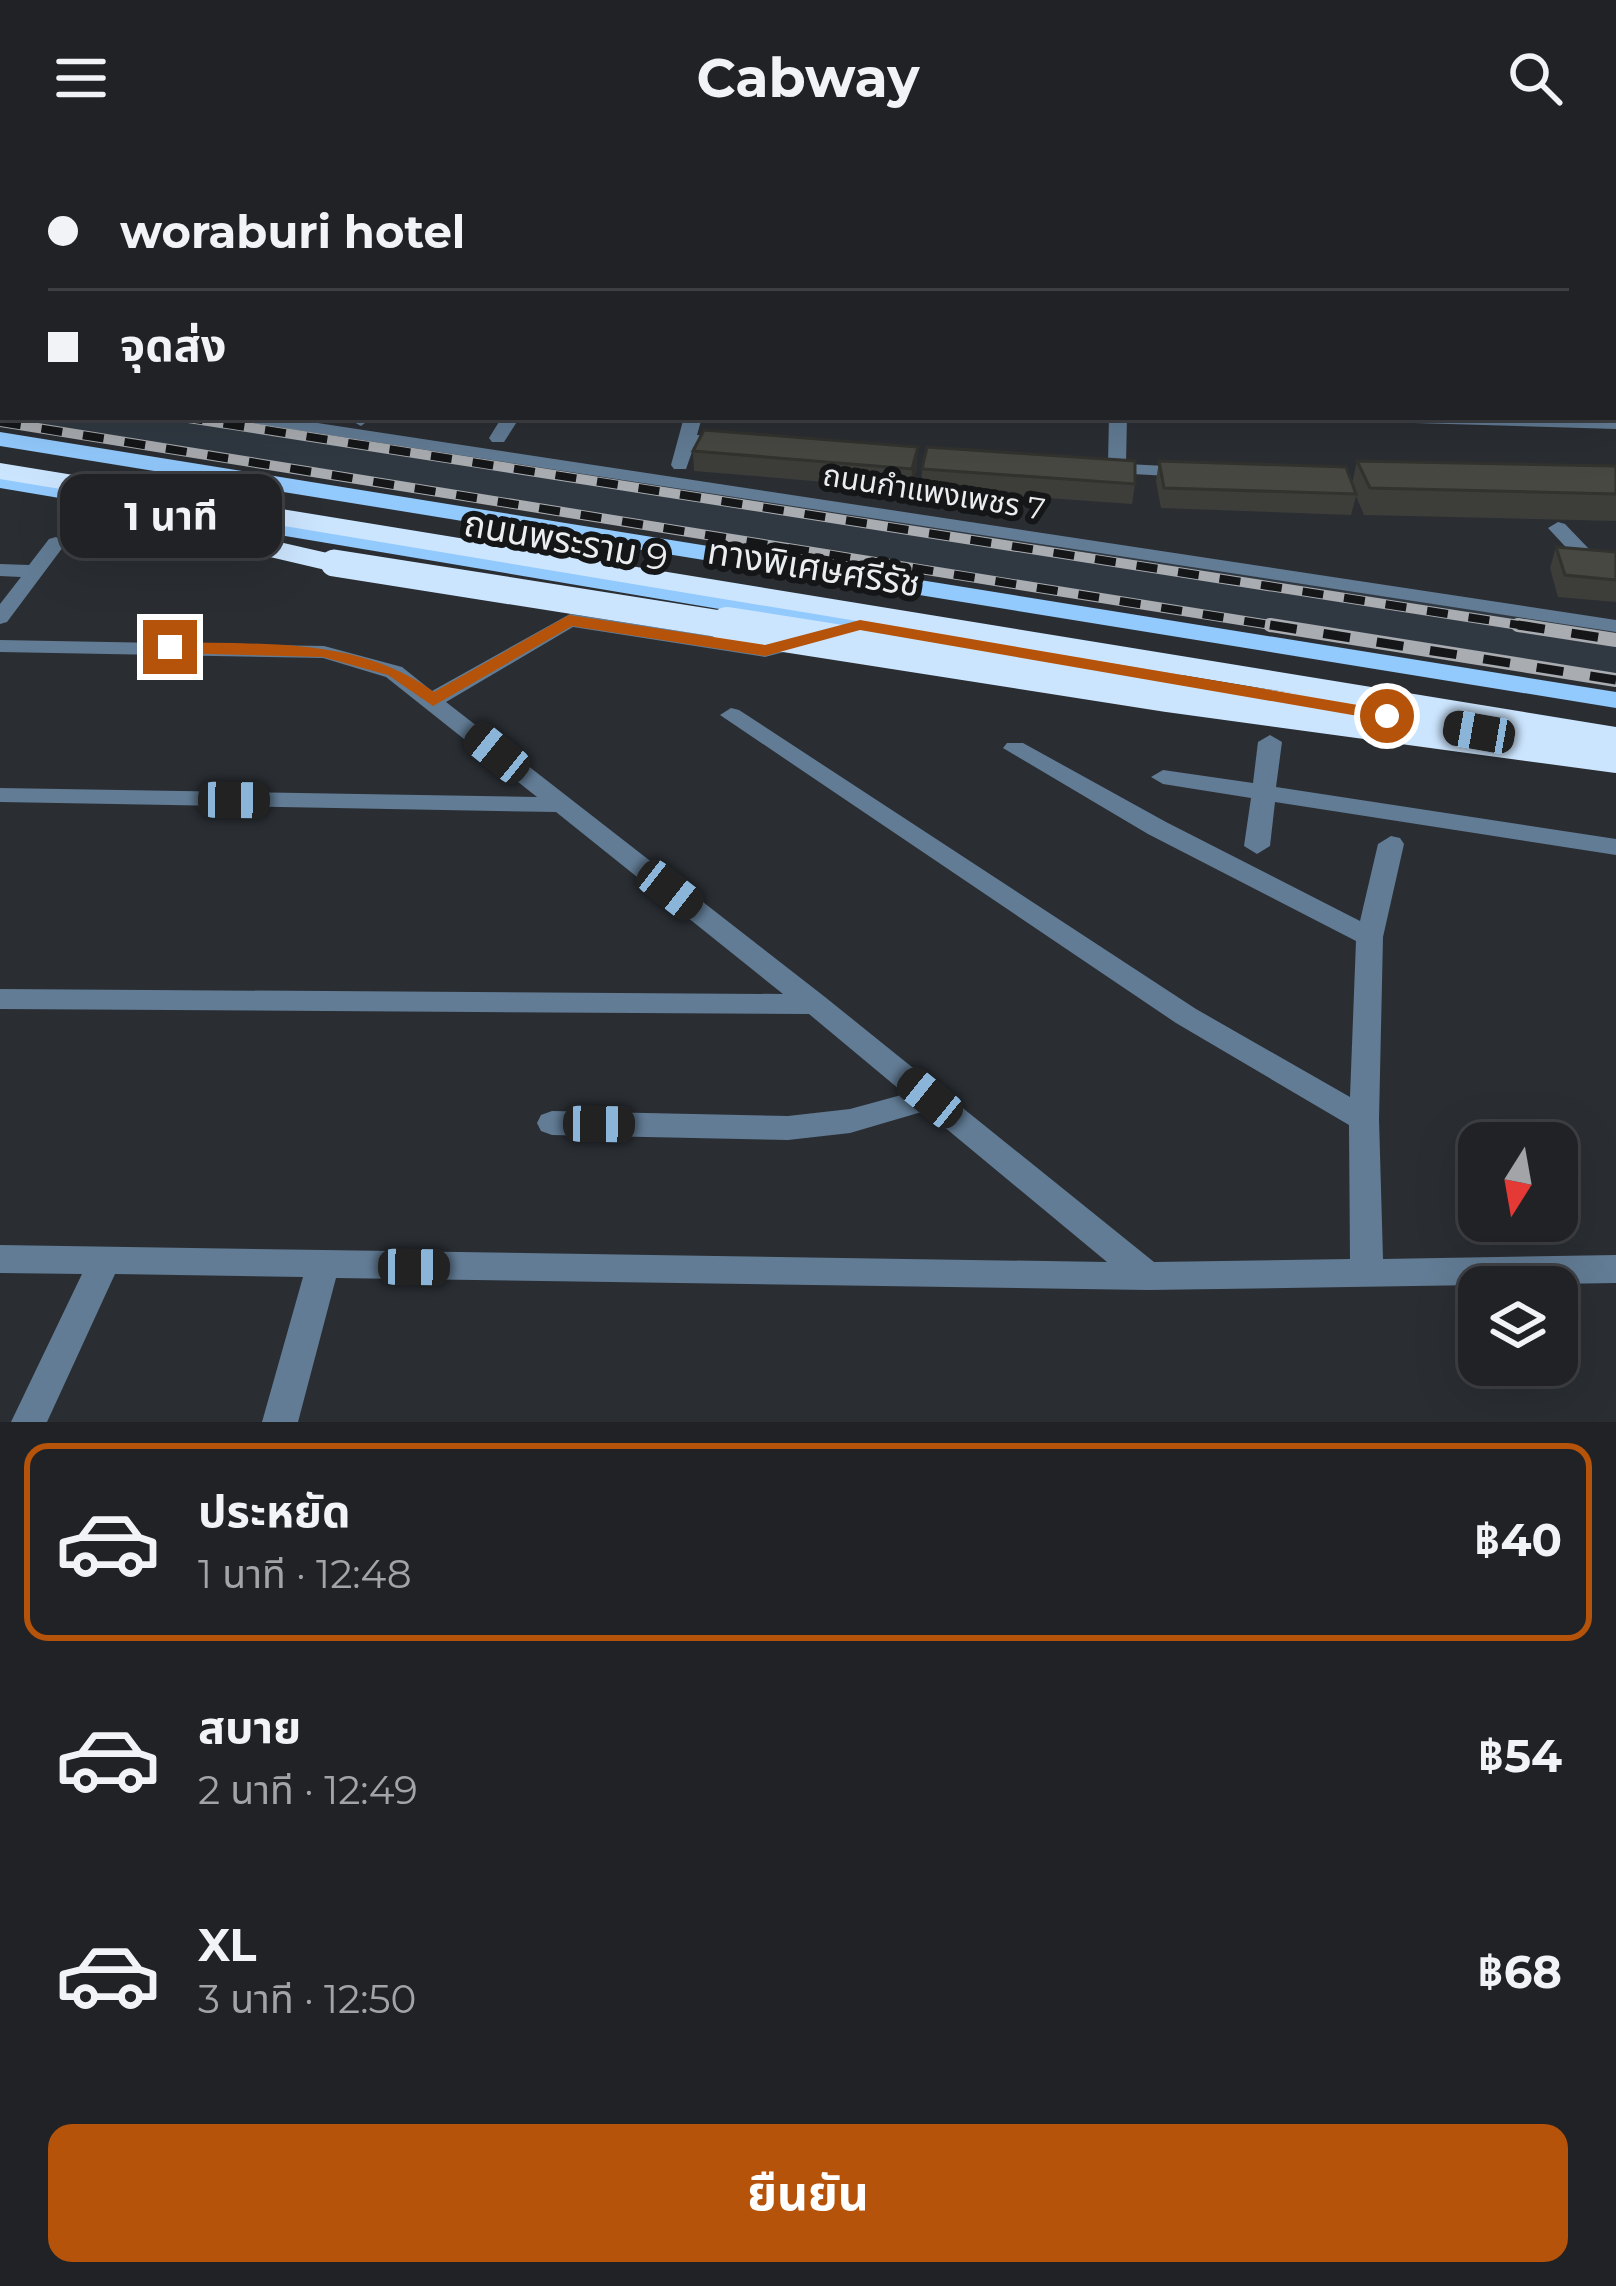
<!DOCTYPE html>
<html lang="th">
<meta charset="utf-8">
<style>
body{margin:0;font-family:Montserrat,"Noto Sans Thai",sans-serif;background:#282a2e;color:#f1f3f6;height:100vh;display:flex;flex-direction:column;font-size:45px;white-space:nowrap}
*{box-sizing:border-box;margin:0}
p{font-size:39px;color:#a2a4a7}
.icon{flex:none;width:66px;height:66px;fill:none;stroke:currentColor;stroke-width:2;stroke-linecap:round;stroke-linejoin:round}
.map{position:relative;height:1266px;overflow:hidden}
.sheet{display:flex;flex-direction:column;background:#202226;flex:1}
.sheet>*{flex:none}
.guide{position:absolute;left:0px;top:0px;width:1617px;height:264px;box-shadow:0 12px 48px #0002,0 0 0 3px #3d3f43;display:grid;align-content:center;height:264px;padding:0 48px;background:#202226}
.needle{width:78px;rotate:191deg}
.controls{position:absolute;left:1458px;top:966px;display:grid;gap:24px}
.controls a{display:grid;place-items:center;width:120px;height:120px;border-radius:24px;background:#202226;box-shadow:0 12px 48px #0002,0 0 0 3px #3d3f43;font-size:60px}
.end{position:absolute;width:54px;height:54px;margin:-27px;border:15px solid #b45309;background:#fff;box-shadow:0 0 0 6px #fff}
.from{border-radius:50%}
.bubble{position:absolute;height:84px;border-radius:24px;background:#202226;box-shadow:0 12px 48px #0002,0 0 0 3px #3d3f43;font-size:39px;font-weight:700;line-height:84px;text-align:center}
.car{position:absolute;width:36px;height:72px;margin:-36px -18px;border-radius:15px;box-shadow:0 0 9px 3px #0007;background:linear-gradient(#222 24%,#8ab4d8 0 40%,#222 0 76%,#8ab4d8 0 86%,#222 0)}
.guide b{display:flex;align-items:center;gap:42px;height:114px;font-size:45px}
.guide b+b{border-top:3px solid #3d3f43}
.guide i{width:30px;height:30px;background:#f1f3f6}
ul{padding:21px 0 0;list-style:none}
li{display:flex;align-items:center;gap:36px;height:198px;margin:0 24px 18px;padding:0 24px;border:6px solid transparent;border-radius:24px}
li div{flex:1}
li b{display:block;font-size:45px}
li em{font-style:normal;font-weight:700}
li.active{border-color:#b45309}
li>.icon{width:108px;height:108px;stroke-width:1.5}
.button{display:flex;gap:24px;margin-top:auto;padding:24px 48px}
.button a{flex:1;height:138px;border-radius:24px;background:#b45309;color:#fff;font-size:48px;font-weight:700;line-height:138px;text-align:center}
header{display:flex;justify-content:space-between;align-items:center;height:156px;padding:0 48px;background:#202226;font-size:54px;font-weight:700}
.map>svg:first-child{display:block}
.built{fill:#303942}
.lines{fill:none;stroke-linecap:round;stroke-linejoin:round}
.service{fill:#627c95;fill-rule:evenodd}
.minor{fill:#627c95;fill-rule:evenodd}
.tertiary{fill:#627c95;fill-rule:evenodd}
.primary{fill:#93cafe;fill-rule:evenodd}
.motorway{fill:#cce5fe;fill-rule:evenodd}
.rail-far1-casing{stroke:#a9acb0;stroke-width:10}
.rail-casing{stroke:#a9acb0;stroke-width:14}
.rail-far1{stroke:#141618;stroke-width:8;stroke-dasharray:21;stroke-linecap:butt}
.rail{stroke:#141618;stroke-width:9;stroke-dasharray:27;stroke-linecap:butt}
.motorway-bridge-far1{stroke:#cce5fe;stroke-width:27}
.motorway-bridge{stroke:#cce5fe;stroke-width:36}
.wall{fill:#3d3e39}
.shaded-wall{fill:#32322e}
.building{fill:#474842;stroke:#32322e;stroke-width:3}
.route{fill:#b45309}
.labels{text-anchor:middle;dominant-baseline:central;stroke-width:12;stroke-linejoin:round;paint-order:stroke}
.far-street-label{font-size:30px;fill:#ebeef1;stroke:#141618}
.street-label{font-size:36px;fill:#ebeef1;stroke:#141618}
</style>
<header><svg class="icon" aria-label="menu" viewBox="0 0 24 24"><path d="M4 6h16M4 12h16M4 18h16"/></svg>Cabway<svg class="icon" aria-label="search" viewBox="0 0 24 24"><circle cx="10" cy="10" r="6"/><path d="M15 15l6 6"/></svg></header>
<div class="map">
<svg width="1616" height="1266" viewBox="0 0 1616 1266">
<rect width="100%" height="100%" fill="#2a2e33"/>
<path class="built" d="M0 221 3 261H261L1616 468V527L0 270Z"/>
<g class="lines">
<g class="service">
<path d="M357 0H369L364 3H352Z"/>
<path d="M1448 0H1456L1458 3H1450Z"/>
<path d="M1481 0H1489L1490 3H1482Z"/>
<path d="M1536 0H1544L1546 3H1538Z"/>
<rect x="1614" y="67" width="2" height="6"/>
<rect x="1614" y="119" width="2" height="6"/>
<rect x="1614" y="160" width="2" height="6"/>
<rect x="1614" y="189" width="2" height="6"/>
</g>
<g class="minor">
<rect x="830" y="0" width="12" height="3"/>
<path d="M1051 0H1063L1064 3H1052Z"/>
<path d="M1124 0H1136L1137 3H1125Z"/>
<rect x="0" y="52" width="3" height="8"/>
<rect x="0" y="92" width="3" height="8"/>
<rect x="1614" y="211" width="2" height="10"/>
<path d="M355 261H373L361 270 352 265Z"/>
<path d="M502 261H520L504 286H492L489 282Z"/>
<path d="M684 261H702L697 279 732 282 741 287 732 292 694 290 686 313H674L671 309Z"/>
<path d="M1109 261H1127L1126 308 1187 311 1196 316 1187 321 1096 316V308L1108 307Z"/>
<path d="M1371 261 1616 263V273L1380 266Z"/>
<path d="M1558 366 1565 368 1589 393 1616 398V410L1576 402 1548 372Z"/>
<path d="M56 381 66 387 7 466 0 468V448L21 421 0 420V408L29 409 49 383Z"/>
<path d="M570 458 764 488 799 479 807 480 810 485 807 490 765 501 573 471 446 546 825 841 1154 1106 1350 1103 1349 969 1176 867 720 559 731 552 739 554 1196 853 1350 941 1356 785 1148 678 1003 592 1007 587H1023L1166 666 1360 765 1378 688 1391 680 1400 682 1404 688 1383 781 1379 963 1383 1103 1616 1099V1127L1148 1134 336 1122 298 1266H262L303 1121 115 1118 47 1266H11L82 1118 0 1117V1089L1107 1106 925 955 850 977 788 984 552 979 541 975 537 967 541 959 552 955 788 960 850 953 905 938 809 858 0 853V833L783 838 556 656 0 646V632L537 641 386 521 323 502 0 496V484L324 490 402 511 432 535Z"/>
<path d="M1270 579 1282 586 1276 631 1616 683V699L1275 646 1270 690 1257 698 1244 690 1251 642 1163 628 1151 621 1163 614 1253 627 1258 586Z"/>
</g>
<g class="tertiary">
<rect x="0" y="219" width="3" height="10"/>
<path d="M235 261H278L1616 464V476L244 266Z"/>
</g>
<g class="primary">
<path d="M0 276 1616 536V552L0 290Z"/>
<path d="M0 318 1172 513 1186 521 1172 529 0 332Z"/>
</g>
<g class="motorway">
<path d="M0 307 1616 571V591L0 323Z"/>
<path d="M92 343 345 401 349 407 334 416 82 357 78 351 82 345Z"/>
</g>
<defs>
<g id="rail-far1">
<path d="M182 261 1538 472"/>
<path d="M0 266 1289 472"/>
</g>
<g id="rail">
<path d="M1270 469 1616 524"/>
<path d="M1518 469 1616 484"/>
</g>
</defs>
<use href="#rail-far1" class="rail-far1-casing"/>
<use href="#rail" class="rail-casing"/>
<use href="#rail-far1" class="rail-far1"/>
<use href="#rail" class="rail"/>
<path class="motorway-bridge-far1" d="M334 407 746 472"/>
<path class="motorway-bridge" d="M727 469 1167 538 1616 599"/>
</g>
<g class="wall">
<path d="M693 295 917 311 911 333 694 315Z"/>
<path d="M1159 305 1352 328 1357 305 1616 310V365L1364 359 1356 340 1351 359 1161 352 1156 325Z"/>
<path d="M922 313 1135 328 1132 348 921 333Z"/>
<path d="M1556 391 1616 396V446L1558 441 1550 412Z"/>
</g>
<path class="shaded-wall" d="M918 291 917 311 911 333 912 313Z"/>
<g class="building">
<path d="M704 274 918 291 912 313 693 295Z"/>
<path d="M927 291 1135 305V328L922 313Z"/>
<path d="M1159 305 1346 311 1356 338 1164 332Z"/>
<path d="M1357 305 1616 310V338L1370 332Z"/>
<path d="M1556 391 1616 396V424L1565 419Z"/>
</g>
<path class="route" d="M569 459 765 489 860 464 1387 554 1396 560 1387 565 860 474 765 500 572 470 433 550 388 519 323 501 170 497 161 491 170 486C261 489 357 480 434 536Z"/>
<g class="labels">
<g class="far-street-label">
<text transform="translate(934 336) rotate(9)">ถนนกำแพงเพชร 7</text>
</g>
<g class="street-label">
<text transform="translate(566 384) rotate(10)">ถนนพระราม 9</text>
<text transform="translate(814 411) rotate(9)">ทางพิเศษศรีรัช</text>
</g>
</g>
</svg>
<div class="controls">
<a><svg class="needle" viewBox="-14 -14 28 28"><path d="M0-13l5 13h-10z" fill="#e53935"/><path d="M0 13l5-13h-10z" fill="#a2a4a7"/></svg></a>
<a><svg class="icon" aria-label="layers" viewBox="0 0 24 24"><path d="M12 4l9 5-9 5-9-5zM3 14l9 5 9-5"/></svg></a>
</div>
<i class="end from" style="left:1387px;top:560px"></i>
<i class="end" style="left:170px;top:491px"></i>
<div class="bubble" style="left:60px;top:318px;width:222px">1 นาที</div>
<i class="car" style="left:1479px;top:576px;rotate:280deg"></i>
<i class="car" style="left:497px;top:597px;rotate:309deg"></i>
<i class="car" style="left:234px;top:644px;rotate:91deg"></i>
<i class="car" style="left:670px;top:734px;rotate:128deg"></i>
<i class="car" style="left:930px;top:942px;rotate:309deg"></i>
<i class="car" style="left:599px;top:968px;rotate:91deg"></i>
<i class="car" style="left:414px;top:1111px;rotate:91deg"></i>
<div class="guide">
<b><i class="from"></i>woraburi hotel</b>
<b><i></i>จุดส่ง</b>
</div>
</div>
<section class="sheet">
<ul>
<li class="active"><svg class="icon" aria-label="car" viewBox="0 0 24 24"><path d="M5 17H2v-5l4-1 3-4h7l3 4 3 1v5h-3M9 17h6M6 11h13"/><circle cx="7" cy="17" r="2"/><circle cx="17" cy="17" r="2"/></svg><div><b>ประหยัด</b><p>1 นาที · 12:48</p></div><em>฿40</em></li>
<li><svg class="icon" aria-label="car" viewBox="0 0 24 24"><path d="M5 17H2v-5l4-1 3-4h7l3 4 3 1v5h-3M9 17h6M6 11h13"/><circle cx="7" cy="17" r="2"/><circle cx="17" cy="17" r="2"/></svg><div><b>สบาย</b><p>2 นาที · 12:49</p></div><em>฿54</em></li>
<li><svg class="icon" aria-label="car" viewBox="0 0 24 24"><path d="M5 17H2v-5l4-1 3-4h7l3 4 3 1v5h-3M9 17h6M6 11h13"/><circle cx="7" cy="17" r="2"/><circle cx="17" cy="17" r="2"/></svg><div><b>XL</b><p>3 นาที · 12:50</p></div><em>฿68</em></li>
</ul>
<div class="button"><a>ยืนยัน</a></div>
</section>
